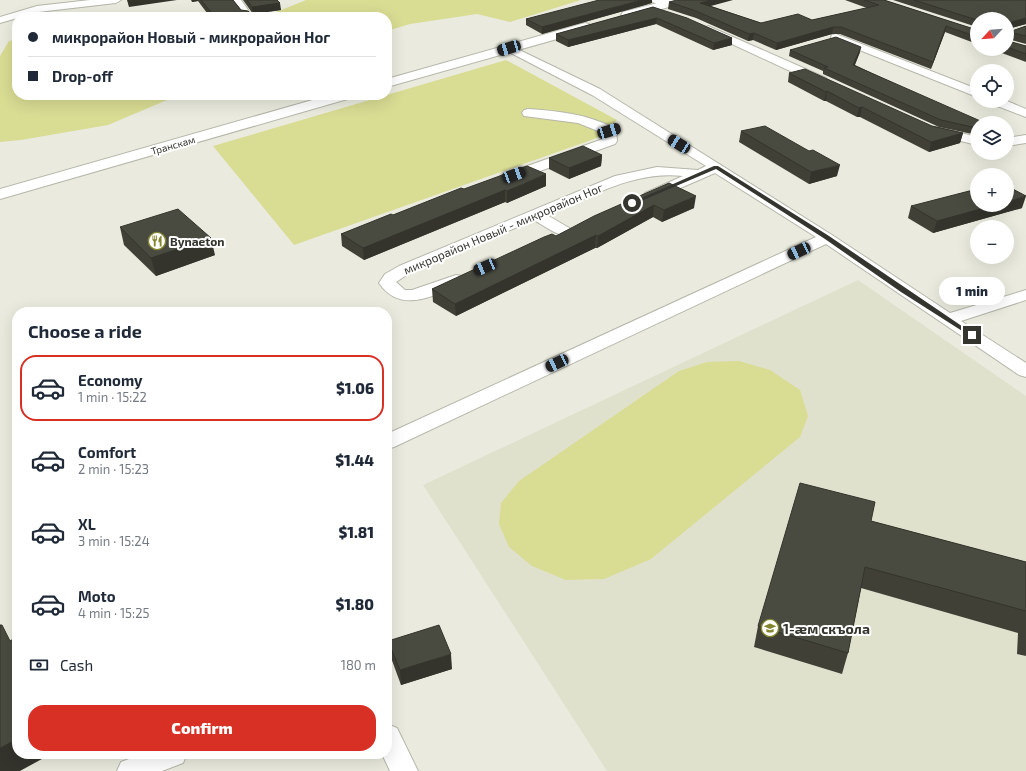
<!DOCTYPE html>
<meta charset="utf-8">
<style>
body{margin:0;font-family:"Exo 2",sans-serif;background:#f2f2f3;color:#1f2937;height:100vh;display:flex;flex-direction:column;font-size:15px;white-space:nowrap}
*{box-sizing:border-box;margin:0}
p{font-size:13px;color:#747a83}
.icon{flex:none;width:22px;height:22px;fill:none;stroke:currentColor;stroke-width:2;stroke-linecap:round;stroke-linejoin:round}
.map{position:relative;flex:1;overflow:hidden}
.sheet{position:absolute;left:12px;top:307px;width:380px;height:452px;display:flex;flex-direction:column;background:#fff;border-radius:16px;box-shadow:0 4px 16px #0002}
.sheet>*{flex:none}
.top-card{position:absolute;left:12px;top:12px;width:380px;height:88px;border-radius:16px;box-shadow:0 4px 16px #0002;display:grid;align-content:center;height:88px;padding:0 16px;background:#fff}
.needle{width:26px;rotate:244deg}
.fabs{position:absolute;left:970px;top:12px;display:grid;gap:8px}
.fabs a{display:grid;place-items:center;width:44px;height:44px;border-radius:50%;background:#fff;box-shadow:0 4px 16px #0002;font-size:20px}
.end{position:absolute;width:18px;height:18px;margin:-9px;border:5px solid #353530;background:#fff;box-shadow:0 0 0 2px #fff}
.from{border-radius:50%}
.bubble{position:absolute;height:28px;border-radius:14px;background:#fff;box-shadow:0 4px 16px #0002;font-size:13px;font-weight:800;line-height:28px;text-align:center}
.car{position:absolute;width:12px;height:24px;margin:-12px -6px;border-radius:5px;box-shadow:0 0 3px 1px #0007;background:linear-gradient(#222 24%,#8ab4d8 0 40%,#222 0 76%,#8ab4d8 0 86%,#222 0)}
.top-card b{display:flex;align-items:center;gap:14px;height:38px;font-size:15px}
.top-card b+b{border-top:1px solid #e0e1e3}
.top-card i{width:10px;height:10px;background:#1f2937}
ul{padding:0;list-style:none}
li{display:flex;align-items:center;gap:12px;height:66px;margin:0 8px 6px;padding:0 8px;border:2px solid transparent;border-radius:16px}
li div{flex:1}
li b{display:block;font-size:15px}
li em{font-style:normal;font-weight:800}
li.selected{border-color:#d93025}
li>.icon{width:36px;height:36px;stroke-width:1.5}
h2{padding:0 16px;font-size:18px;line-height:48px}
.pay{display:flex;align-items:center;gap:10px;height:44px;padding:0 16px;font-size:15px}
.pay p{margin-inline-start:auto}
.primary-button{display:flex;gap:8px;margin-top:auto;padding:8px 16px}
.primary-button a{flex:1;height:46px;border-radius:16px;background:#d93025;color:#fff;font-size:16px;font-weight:800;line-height:46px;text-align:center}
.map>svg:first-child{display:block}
.built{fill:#e0e1cc}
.green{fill:#d9dc93}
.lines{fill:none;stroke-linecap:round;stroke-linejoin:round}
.minor-casing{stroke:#b6b7aa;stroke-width:2}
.tertiary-casing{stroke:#b6b7aa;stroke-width:2}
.trunk-casing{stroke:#b6b7aa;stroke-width:2}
.minor{fill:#fff;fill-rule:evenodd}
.tertiary{fill:#fff;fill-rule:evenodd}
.trunk{fill:#fff;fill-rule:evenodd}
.wall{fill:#404037}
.shaded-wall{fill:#34342d}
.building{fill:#4a4b40;stroke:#34342d}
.route{fill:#353530}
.labels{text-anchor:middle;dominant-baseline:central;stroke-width:4;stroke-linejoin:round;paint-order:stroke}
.far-street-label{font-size:10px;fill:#353530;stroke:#fff}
.street-label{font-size:12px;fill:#353530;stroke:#fff}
.poi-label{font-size:12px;font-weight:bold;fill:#353530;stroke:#fff;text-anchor:start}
.near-poi-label{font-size:14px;font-weight:bold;fill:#353530;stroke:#fff;text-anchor:start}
</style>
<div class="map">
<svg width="1026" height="771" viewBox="0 0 1026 771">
<rect width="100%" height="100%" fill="#eaebde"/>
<path class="built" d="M858 280 1026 396V771H607L423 485Z"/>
<g class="green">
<path d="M306 0H581L510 22 477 14 410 24 387 31V17H276L274 13Z"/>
<path d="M17 40V95H179L108 125 21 140 0 142V56L9 41Z"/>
<path d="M506 60 617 120 597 138 294 245 213 146Z"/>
<path d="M739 361 770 370 800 390 808 416 800 437 651 559 604 579 566 580 532 566 509 547 499 524 501 503 519 481 679 371 707 362Z"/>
</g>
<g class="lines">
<defs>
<g id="minor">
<path d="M90 0H121L116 3 38 12 0 23V17L37 6Z"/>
<path d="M231 0H241L253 17H243Z"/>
<path d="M708 26 826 78 828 81 826 84H818L704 31 703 29Z"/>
<path d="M836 34 977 89V97L832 39 831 37 832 35Z"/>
<path d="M509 45 600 89 832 235 950 313 1026 290V300L961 321 1026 363V377L1019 375 826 244 394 447 387 449V434L816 237 715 173 655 199 650 200 645 199 643 196 645 193 683 176C635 170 590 197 547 215L571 229 574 232 571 235C559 238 545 226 534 220L411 272 396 282 405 290H412L456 275 462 276 464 280 462 284C434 295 401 315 379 283L385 274 399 266 615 176 657 167 698 170 706 166 592 95 505 50 503 48 505 46Z"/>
<path d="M990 101H1007L1026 109V117L992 104Z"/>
<path d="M528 109C558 111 587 114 614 128L616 131 617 141 615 144 515 180 510 181 505 180 503 177 505 174 603 139V133L578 123 524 116 522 113 524 110Z"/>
<path d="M937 127 977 137V145L932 134 930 131 932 128Z"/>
<path d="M1026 135V143L1007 146V138Z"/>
<path d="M387 724 397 728 418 771H390L382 754H387Z"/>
<path d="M142 754H187L183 763 162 771H117L121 762Z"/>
</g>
<path id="tertiary" d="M651 0H668L674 4 672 6C666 8 655 5 651 0Z"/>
<g id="trunk">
<path d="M669 0H688L686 2 627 19 623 18 621 15 623 12Z"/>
<path d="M585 23 589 24 591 27 589 30 387 87V79Z"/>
<path d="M330 95H353L351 98 0 199V189Z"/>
</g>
</defs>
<use href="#minor" class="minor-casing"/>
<use href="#tertiary" class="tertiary-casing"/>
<use href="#trunk" class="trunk-casing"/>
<use href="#minor" class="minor"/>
<use href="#tertiary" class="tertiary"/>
<use href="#trunk" class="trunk"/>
</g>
<g class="wall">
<path d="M191 0H233L241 10 254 17H210L198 1 192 2Z"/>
<path d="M243 0H277L281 10 253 14Z"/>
<path d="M845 0H884L977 30V44L945 32 931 69 840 34H832L776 50 753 40 748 41 696 18 668 9 669 2 711 6 761 23 812 20 867 8Z"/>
<path d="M893 0H1026V24L1008 29 1007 30 1009 32 1026 26V44L1008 39V41L1026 46V62L991 49H1007V19H977V27Z"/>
<path d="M652 3 542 34 526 25V19Z"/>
<path d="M653 7 732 38V45L713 50 656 24 568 47 556 41V34Z"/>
<path d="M790 50 860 52 855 65 977 123V135L939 127 823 74V71L789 56Z"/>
<path d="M789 73 932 126 963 133 960 143 929 152 860 117H857L826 101H824L788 82Z"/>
<path d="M741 131 837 176 809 184 739 142Z"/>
<path d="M602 155 601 166 569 179 549 169V158Z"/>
<path d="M669 183 694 208 662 222 653 217 597 248H595L456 316 433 302 432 289 556 236Z"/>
<path d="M546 186 507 203 505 202 364 260 342 246 341 234 393 215 464 189Z"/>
<path d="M911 206 1022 208 933 233 908 218Z"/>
<path d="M120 227 215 255 156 276 124 245Z"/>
<path d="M871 521 1026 562V656L1017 654 1018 633 861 588 848 653 842 674 754 647 758 626Z"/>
<path d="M388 641 452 669 401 685 390 655Z"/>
</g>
<g class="shaded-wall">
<path d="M127 0H177L129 7Z"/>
<path d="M192 0H198V1L192 2Z"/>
<path d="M641 0H652V3L542 34V27Z"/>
<path d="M710 0H733L700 9V3Z"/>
<path d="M280 3 281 10 253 14 252 7Z"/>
<path d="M657 18 656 24 568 47V40Z"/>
<path d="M1026 18V24L1007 29 1008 23Z"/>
<path d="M946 26 945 32 931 69 933 62Z"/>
<path d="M833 27 832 34 776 50 777 43Z"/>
<path d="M754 33 753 40 748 41 749 34Z"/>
<path d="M732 38V45L713 50 714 43Z"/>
<path d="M861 47 860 52 852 71 853 65Z"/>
<path d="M827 91 826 101H824L826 92Z"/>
<path d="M862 107 860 117H857L859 108Z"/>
<path d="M963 133 960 143 929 152 931 142Z"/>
<path d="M602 155 601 166 569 179V168Z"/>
<path d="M840 165 837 176 809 184 811 172Z"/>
<path d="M546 174V186L507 203V191Z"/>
<path d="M505 190V202L364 260 363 248Z"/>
<path d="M696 196 694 208 662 222 664 210Z"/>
<path d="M1026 196 1022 208 933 233 937 221 995 205H1007V202Z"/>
<path d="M654 205 653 217 597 248 598 236Z"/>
<path d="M596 235 595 248 456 316 455 304Z"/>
<path d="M211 238 215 255 156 276 151 258Z"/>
<path d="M451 654 452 669 401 685 400 670Z"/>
<path d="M17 739V754H51L20 771H0V748Z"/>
</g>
<g class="building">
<path d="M201 0H233L241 10 248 11 254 17H224L223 16 215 17Z"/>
<path d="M247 0H277L280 3 252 7Z"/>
<path d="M599 0H641L542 27 526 19Z"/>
<path d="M677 0H710L700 3 761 23 798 14 812 20 879 5 864 0H884L977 30V37L946 26 933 62 841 27H833L777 43 754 33 749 34 696 11 669 2Z"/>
<path d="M914 0H1026V18L1008 23 1007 30 1009 32 1026 26V36L1009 32 1007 33 1008 41 1026 46V54L1007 47V19H977V20Z"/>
<path d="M653 7 687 18 732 38 714 43 657 18 568 40 556 34Z"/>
<path d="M836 37 861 47 853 65 985 123H977V128L941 120 824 68 828 67 790 50Z"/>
<path d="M805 69 932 126 963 133 931 142 862 107 859 108 827 91 826 92 789 73Z"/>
<path d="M765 126 809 151 813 150 840 165 811 172 741 131Z"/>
<path d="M583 146 602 155 569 168 549 158Z"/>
<path d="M527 166 546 174 507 191 505 190 363 248 341 234 391 214 393 215 461 188 464 189Z"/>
<path d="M669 183 696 196 664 210 654 205 598 236 596 235 455 304 432 289 544 237 552 234 556 236 594 216Z"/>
<path d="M1007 186 1026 196 1007 202Z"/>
<path d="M977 189V205H995L937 221 911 206Z"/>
<path d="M178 209 211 238 151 258 120 227Z"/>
<path d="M800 483 875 502 871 521 1026 562V611L865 567 848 653 758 626Z"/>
<path d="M0 625H2L10 641 17 637V739L0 748Z"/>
<path d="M439 625 451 654 400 670 388 641Z"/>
</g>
<path class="route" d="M714 166H718L829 236 975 335 970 336 901 292 825 239 716 169 634 204 630 203Z"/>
<defs>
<symbol id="restaurant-ring" viewBox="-11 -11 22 22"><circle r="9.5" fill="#fff" stroke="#83842e" stroke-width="1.5"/><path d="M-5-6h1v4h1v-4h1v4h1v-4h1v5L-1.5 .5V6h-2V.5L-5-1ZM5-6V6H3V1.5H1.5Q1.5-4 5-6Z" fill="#83842e"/></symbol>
<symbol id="school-ring" viewBox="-11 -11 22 22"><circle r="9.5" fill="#fff" stroke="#83842e" stroke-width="1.5"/><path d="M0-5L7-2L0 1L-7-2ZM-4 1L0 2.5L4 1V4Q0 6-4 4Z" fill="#83842e"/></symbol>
</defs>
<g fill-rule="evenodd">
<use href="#restaurant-ring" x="147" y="231" width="20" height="20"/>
<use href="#school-ring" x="760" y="618" width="20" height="20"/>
</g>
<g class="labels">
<g class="far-street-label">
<text transform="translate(173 145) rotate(-16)">Транскам</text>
</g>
<g class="street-label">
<text transform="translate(503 228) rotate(-23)">микрорайон Новый - микрорайон Ног</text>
</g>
<g class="poi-label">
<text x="170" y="241">Bynaeton</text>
</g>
<g class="near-poi-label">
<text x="783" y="628">1-æм скъола</text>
</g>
</g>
</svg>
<div class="fabs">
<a><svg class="needle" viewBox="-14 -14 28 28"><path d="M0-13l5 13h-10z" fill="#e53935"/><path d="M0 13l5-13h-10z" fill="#747a83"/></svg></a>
<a><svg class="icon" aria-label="locate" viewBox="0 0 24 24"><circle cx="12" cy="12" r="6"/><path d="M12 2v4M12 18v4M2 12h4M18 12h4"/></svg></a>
<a><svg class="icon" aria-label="layers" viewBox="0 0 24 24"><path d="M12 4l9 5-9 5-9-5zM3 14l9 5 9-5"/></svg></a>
<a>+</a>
<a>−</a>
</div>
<i class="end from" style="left:632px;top:203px"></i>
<i class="end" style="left:972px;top:335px"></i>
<div class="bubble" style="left:939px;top:277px;width:66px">1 min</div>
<i class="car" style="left:509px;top:48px;rotate:254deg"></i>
<i class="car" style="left:609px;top:131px;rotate:73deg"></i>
<i class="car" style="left:679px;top:144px;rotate:302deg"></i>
<i class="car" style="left:514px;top:175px;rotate:70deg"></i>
<i class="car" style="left:799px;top:251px;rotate:245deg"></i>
<i class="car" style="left:485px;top:267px;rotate:247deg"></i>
<i class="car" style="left:557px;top:363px;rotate:245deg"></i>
<div class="top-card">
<b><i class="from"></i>микрорайон Новый - микрорайон Ног</b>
<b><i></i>Drop-off</b>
</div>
<section class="sheet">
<h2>Choose a ride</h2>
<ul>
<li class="selected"><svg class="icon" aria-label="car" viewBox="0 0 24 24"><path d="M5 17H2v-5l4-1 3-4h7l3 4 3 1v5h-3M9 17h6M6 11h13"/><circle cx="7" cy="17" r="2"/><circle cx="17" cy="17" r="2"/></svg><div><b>Economy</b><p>1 min · 15:22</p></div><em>$1.06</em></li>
<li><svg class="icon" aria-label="car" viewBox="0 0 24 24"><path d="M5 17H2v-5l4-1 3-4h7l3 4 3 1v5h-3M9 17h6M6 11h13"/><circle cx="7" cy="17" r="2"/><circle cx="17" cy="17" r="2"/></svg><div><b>Comfort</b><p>2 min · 15:23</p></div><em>$1.44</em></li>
<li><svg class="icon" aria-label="car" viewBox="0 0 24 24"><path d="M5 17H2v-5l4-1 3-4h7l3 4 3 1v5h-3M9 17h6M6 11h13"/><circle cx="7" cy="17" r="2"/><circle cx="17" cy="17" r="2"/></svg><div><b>XL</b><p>3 min · 15:24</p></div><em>$1.81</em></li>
<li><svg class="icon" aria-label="car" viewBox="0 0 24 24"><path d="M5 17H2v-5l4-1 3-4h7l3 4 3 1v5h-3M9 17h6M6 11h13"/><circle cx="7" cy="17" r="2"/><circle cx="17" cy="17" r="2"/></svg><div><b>Moto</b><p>4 min · 15:25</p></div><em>$1.80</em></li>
</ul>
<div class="pay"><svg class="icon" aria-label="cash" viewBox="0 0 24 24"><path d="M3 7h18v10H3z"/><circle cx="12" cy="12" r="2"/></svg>Cash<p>180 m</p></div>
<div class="primary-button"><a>Confirm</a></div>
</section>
</div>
